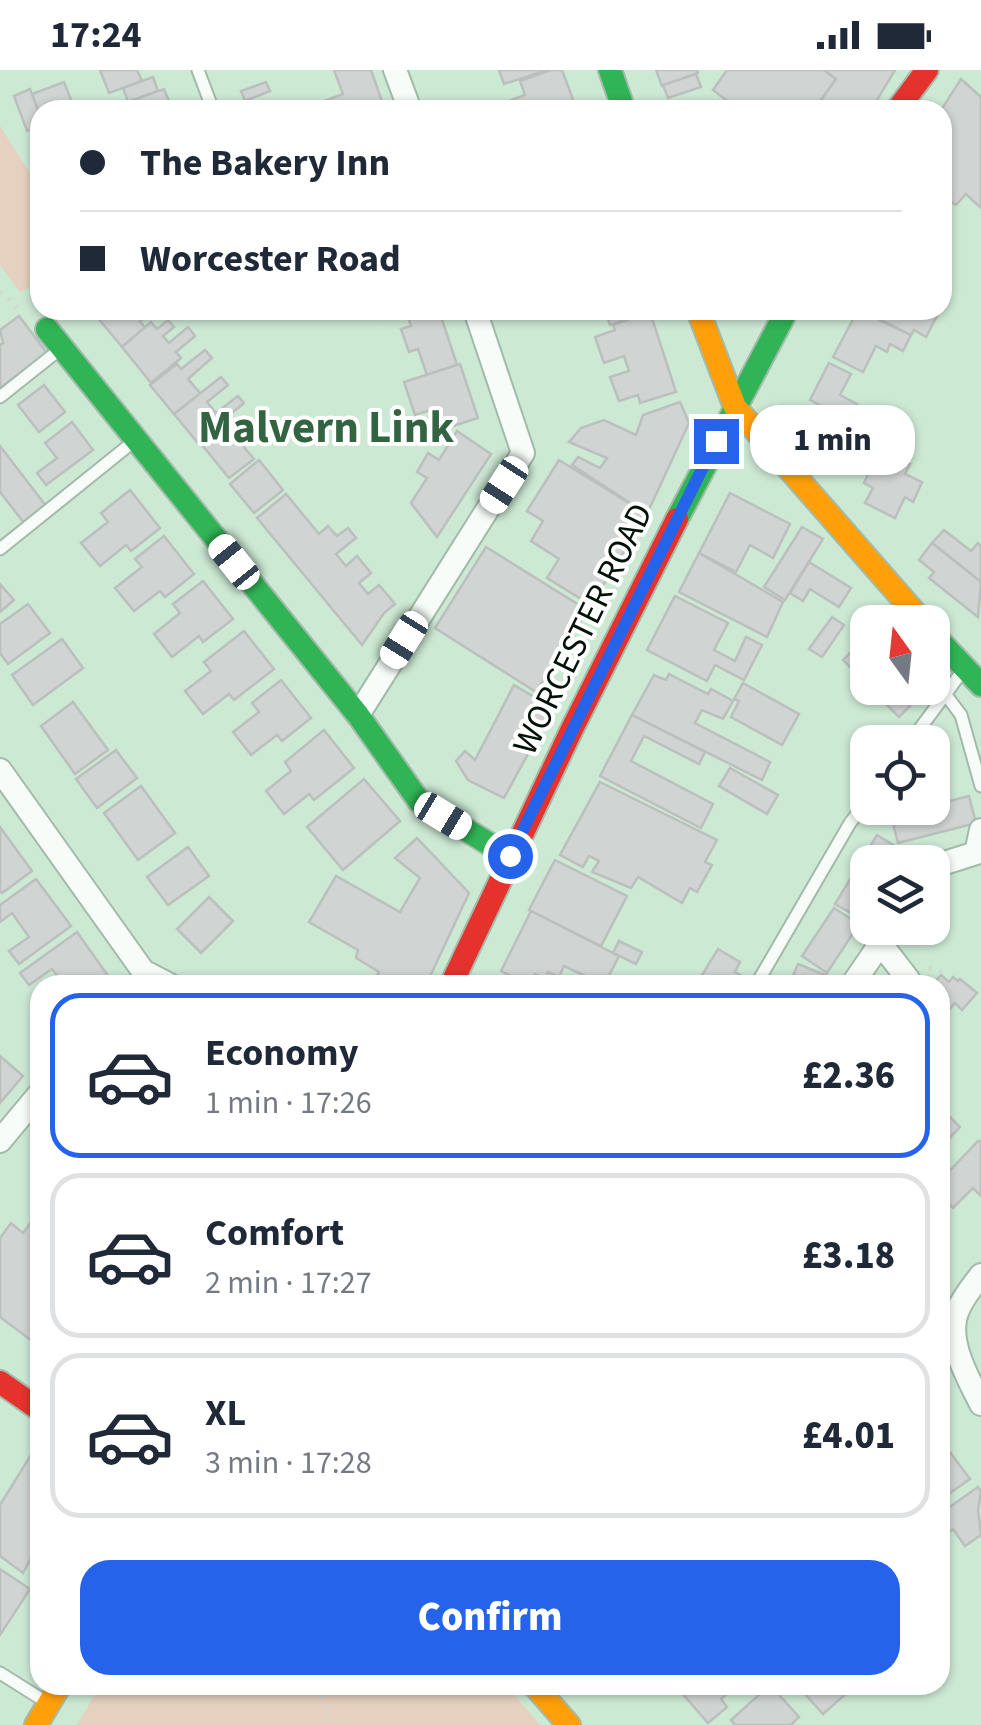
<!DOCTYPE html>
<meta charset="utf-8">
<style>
body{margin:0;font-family:"Source Sans 3",sans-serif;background:#f2f2f3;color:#1f2937;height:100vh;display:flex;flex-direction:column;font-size:38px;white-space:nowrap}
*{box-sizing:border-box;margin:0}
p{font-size:32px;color:#747a83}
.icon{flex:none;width:55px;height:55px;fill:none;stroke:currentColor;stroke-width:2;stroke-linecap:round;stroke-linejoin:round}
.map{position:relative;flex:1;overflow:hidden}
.details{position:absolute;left:30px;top:905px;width:920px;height:720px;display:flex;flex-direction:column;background:#fff;border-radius:30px;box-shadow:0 2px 8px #0004}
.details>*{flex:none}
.top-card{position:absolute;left:30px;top:30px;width:922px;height:220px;border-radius:30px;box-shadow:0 2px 8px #0004;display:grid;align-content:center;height:220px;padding:0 50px;background:#fff}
.needle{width:65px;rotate:345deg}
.fabs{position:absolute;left:850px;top:535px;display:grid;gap:20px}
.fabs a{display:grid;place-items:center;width:100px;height:100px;border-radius:20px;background:#fff;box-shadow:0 2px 8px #0004;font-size:50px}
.end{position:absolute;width:45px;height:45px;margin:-22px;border:12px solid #2563eb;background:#fff;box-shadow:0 0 0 5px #fff}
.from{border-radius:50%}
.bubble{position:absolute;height:70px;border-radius:30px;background:#fff;box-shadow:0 2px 8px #0004;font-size:32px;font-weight:800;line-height:70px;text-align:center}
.car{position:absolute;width:30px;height:60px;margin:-30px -15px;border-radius:12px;box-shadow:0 0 8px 2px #0007;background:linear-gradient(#fff 24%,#345 0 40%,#fff 0 76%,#345 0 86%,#fff 0)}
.top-card b{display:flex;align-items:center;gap:35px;height:95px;font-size:38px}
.top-card b+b{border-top:2px solid #e0e1e3}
.top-card i{width:25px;height:25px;background:#1f2937}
ul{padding:18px 0 0;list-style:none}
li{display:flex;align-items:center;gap:30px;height:165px;margin:0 20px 15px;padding:0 30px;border:5px solid #e0e1e3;border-radius:30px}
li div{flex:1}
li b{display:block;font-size:38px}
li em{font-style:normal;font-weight:800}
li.on{border-color:#2563eb}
li>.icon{width:90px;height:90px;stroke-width:1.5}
.cta{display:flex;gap:20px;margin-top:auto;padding:20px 50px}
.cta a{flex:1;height:115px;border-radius:30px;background:#2563eb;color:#fff;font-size:40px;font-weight:800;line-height:115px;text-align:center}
.status{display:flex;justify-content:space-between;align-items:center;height:70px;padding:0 50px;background:#fff;direction:ltr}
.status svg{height:28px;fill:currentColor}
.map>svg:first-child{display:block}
.green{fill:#e6d0bf}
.building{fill:#d0d4d2;stroke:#bbbfbd;stroke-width:2.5}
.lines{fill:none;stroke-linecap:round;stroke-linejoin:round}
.lane-casing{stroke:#a3baaa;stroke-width:15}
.street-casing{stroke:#a3baaa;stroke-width:26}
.fast-casing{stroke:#a3baaa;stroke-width:26}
.slow-casing{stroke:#a3baaa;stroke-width:26}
.jam-casing{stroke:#a3baaa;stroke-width:26}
.path{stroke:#cfd9d2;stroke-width:5;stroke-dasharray:2.5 8;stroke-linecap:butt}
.lane{stroke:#f7fcf9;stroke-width:11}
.street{stroke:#f7fcf9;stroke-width:22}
.fast{stroke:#30b455;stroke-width:22}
.slow{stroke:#ff9f0a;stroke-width:22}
.jam{stroke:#e5322d;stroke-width:22}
.route{stroke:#2563eb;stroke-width:12}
.labels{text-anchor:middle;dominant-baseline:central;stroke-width:8;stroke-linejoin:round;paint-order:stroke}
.street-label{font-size:35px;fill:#011206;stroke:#fff}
.district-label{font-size:45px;font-weight:bold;fill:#326442;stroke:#fff}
</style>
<div class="status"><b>17:24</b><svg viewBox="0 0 49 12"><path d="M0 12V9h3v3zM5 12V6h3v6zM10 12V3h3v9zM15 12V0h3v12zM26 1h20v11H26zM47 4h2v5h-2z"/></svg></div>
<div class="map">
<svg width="981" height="1655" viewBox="0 0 981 1655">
<rect width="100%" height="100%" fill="#cce9d4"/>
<g class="green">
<path d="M0 56 40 119V212L20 222 0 195Z"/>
<path d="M100 1615H506L540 1655H77Z"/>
</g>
<g class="building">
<path d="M100 0H137L142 11 109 23Z"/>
<path d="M334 0H371L385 40H321L319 33 343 24Z"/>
<path d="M499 0H547L504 14Z"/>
<path d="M551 0H562L577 40H515L511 30 525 25 520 11Z"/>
<path d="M656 0H697L698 3 662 16Z"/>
<path d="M727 0H824L836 9 814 40H725L730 33 713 20Z"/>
<path d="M824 0H895L871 40H814L836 9Z"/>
<path d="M696 4 701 17 668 28 663 15Z"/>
<path d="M153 7 158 21 128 32 123 18Z"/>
<path d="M961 9 981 27V138L966 124 956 135 942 126 941 40Z"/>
<path d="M64 12 75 40H40V46L32 24Z"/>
<path d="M266 12 270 21 245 31 241 21Z"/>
<path d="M30 19 40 46V56L27 61 14 26Z"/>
<path d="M164 19 171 36 159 40H131L128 32Z"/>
<path d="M105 240H151L152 241 140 251 145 258 122 277 97 247Z"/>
<path d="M379 240H439L457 295 427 305 418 279 409 282 401 259 411 256 406 241 382 249Z"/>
<path d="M605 240H651V241L610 255Z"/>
<path d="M858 240 911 265 903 281 890 274 887 282 876 276 863 302 833 287Z"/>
<path d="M862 240H935L939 242 926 267 914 260 911 265Z"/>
<path d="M650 242 676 322 640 333 638 325 619 331 610 307 629 301 624 286 604 293 595 267 615 260 613 255Z"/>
<path d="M19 246 47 283 0 318V275L3 273 0 260Z"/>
<path d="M168 250 174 257 163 266 169 273 188 257 195 266 176 282 181 288 151 313 122 277 151 252 157 259Z"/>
<path d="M205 280 212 288 188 309 201 324 174 344 150 315 177 294 181 299Z"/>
<path d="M829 293 851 304 840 325 857 334 848 350 810 330Z"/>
<path d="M460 294 478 348 420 367 416 356 433 351 430 340 415 345 404 312Z"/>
<path d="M221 307 228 315 207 332 216 343 238 326 244 333 197 372 174 344Z"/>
<path d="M44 315 65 342 39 362 18 335Z"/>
<path d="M680 332 689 353 647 444 572 395 578 387 600 398 607 388 569 372 581 358 604 350 636 365 643 345Z"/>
<path d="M72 352 93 380 46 415 37 403 57 388 45 373Z"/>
<path d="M226 356 254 389 229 408 202 375Z"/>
<path d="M861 357 887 370 882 381 910 394 905 404 922 412 913 432 905 427 895 448 865 433 873 418 864 413 874 392 849 380Z"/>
<path d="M457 361 491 384 437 467 411 433 427 408 417 402 428 383 439 390Z"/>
<path d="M0 376 46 436 24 453 0 422Z"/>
<path d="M259 390 283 420 254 443 230 414Z"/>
<path d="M559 390 647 444 591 535 547 508 559 489 531 471 543 451 527 441Z"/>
<path d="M130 420 160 458 131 481 126 475 100 496 81 473 108 452 101 443Z"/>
<path d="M730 423 790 454 773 488 750 475 736 502 699 483Z"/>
<path d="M286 424 319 464 328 456 337 466 348 458 356 468 336 484 346 496 357 486 371 503 359 513 368 524 379 515 395 534 384 543 362 575 257 448Z"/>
<path d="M802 457 823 469 785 530 764 517Z"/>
<path d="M944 460 971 481 978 473 981 476V512L932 473Z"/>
<path d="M164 466 194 504 165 527 160 521 134 541 115 518 142 497 135 489Z"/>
<path d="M932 473 981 512 978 547 929 508 934 502 919 490Z"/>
<path d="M486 477 587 540 536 622 435 558Z"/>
<path d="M699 483 783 532 767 567 679 522Z"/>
<path d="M809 492 851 518 839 537 810 519 803 531 790 523Z"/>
<path d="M203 511 233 549 203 572 199 566 172 587 154 564 180 543 173 534Z"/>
<path d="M0 514 14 530 0 542Z"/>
<path d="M675 526 728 553 714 580 735 591 746 567 762 575 744 610 715 595 707 611 647 580Z"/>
<path d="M28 534 50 563 8 594 0 583V554Z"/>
<path d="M832 547 844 555 822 587 809 579Z"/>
<path d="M244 561 274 599 234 630 229 624 203 644 185 621 211 601 204 592Z"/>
<path d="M62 569 83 598 33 635 12 605Z"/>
<path d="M859 574 868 582V615L843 590Z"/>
<path d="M669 604 708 624 711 619 733 631 723 649 702 640 695 653 770 692 762 710 632 645 654 605 666 610Z"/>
<path d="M281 610 311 648 282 671 277 665 251 685 233 662 259 642 252 633Z"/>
<path d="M743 613 799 644 782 675 731 647 739 631 734 629Z"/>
<path d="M514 615 553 638 504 728 468 710 456 691 465 681 475 690Z"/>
<path d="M870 618H914L906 625 913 633 899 647Z"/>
<path d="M73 632 108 680 75 704 41 656Z"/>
<path d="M632 645 705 682 699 694 644 666 631 691 713 734 701 758 600 706Z"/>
<path d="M324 660 354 698 314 730 309 724 284 744 266 721 291 701 285 692Z"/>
<path d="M116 680 137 708 97 738 76 709Z"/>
<path d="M939 690 947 719 932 723V692Z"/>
<path d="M730 698 778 725 767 744 719 716Z"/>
<path d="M364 709 400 751 343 800 307 757Z"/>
<path d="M600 712 717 770 705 792 712 795 697 822 690 818 682 833 638 807 631 818 592 802 599 791 589 786 583 797 560 785Z"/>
<path d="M141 716 175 763 138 790 104 743Z"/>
<path d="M969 726 976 753 898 773 891 746Z"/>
<path d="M0 757 32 801 2 823 0 821Z"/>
<path d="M877 765 901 780 893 792H868V836L860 848 835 834Z"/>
<path d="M417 768 469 823 426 915H371L379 902 356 888 358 880 309 852 336 806 400 842 420 808 395 788Z"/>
<path d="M188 777 209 806 168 835 147 807Z"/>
<path d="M555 790 627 826 601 876 529 840Z"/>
<path d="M36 809 71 856 19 894 9 881 29 867 12 843 0 852V835Z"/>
<path d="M209 827 233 851 201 883 177 859Z"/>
<path d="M834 838 859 854 827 903 802 886Z"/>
<path d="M531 841 619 886 604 915 564 896 559 907 548 902 545 909 535 904 529 915 501 901Z"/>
<path d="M77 862 111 910 104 915H64L52 899 29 915 20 903Z"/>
<path d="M619 871 642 882 636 894 613 883Z"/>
<path d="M718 879 740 892 735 902 746 908 742 915H696Z"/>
<path d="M798 894 825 905 821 915H789Z"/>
<path d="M941 905 949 912 953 907 958 911 960 909 977 923 962 940 955 933 942 948 948 954 940 963V915H932Z"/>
<path d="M0 986 23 1006 0 1033Z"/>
<path d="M946 1043 960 1057 940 1078V1049Z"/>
<path d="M978 1071H981V1126L973 1118 953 1138 940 1126V1111Z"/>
<path d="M38 1143 40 1144V1277L0 1247V1168L11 1153 23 1163Z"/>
<path d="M34 1380 40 1384V1472L23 1503 0 1486V1435Z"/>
<path d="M949 1381 970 1409 940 1430V1387Z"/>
<path d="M978 1417 981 1422 978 1440 981 1465 965 1476 953 1459 945 1465 940 1458V1444Z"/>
<path d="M0 1499 30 1519 0 1565Z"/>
<path d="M675 1615H737L721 1629 727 1637 708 1653Z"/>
<path d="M770 1615 799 1647 791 1655H735L731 1650Z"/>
<path d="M816 1615H842L848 1622 823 1644 805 1624Z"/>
</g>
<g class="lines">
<defs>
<g id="lane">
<path d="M198 0 213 40"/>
<path d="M0 327 59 280"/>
<path d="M0 479 133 372"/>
<path d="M946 625 961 645 981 716"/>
<path d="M910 672 964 599"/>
<path d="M756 915 850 753 868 730"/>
<path d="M0 1603 43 1630"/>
</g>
<g id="street">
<path d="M395 0 410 40"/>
<path d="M358 645 523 383 475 240"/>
<path d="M0 700 143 901 170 915"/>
<path d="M932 797 976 783 981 760"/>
<path d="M881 874 908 909"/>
<path d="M852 915 891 858"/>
<path d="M0 1071 40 1023"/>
<path d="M981 1205C973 1216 963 1227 958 1240 945 1269 968 1308 981 1334"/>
</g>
<g id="fast">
<path d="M610 0 624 40"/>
<path d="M47 259 358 645 419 731 509 786"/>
<path d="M677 449 787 240"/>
<path d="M932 563 981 615"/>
</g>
<g id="slow">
<path d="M698 240 735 337 923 552"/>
<path d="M534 1615 569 1655"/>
<path d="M36 1655 60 1615"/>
</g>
<g id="jam">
<path d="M897 40 927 0"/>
<path d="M451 915 572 659 677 449"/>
<path d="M0 1312 40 1340"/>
</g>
</defs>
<use href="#lane" class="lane-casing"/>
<use href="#street" class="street-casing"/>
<use href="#fast" class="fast-casing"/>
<use href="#slow" class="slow-casing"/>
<use href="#jam" class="jam-casing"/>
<g class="path">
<path d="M0 222 24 243"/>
<path d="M929 898 945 903"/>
<path d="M320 1615 328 1655"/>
</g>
<use href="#lane" class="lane"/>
<use href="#street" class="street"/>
<use href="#fast" class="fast"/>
<use href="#slow" class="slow"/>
<use href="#jam" class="jam"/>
</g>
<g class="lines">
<path class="route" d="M510 786 716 371"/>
</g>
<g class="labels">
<g class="street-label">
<text transform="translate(583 559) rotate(-64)">WORCESTER ROAD</text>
</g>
<g class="district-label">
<text x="326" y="358">Malvern Link</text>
</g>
</g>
</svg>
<div class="fabs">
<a><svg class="needle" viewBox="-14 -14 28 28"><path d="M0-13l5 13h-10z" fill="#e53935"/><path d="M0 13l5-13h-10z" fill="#747a83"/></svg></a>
<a><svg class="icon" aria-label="locate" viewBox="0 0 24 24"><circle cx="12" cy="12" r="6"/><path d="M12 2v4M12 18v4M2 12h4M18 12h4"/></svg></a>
<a><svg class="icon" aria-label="layers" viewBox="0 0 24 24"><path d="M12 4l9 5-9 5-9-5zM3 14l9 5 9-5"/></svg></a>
</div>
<i class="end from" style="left:510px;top:786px"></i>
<i class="end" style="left:716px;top:371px"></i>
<div class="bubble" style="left:750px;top:335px;width:165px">1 min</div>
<i class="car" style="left:504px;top:415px;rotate:213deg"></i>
<i class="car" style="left:234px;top:492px;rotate:321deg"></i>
<i class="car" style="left:404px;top:570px;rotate:212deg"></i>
<i class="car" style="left:443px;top:746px;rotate:121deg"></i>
<div class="top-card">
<b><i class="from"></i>The Bakery Inn</b>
<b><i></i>Worcester Road</b>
</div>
<section class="details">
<ul>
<li class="on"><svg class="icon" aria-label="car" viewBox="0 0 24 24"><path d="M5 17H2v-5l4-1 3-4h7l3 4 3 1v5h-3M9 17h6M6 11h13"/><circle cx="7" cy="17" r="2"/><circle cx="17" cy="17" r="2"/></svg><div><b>Economy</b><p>1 min · 17:26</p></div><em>£2.36</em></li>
<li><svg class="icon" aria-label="car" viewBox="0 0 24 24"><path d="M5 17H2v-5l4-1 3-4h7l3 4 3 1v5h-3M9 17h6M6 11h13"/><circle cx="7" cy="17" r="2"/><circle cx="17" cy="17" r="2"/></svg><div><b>Comfort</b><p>2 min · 17:27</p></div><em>£3.18</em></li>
<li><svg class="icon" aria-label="car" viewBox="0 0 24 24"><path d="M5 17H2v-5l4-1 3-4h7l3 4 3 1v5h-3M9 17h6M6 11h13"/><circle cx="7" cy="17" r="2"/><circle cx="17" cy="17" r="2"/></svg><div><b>XL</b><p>3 min · 17:28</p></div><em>£4.01</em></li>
</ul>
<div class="cta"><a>Confirm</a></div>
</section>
</div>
